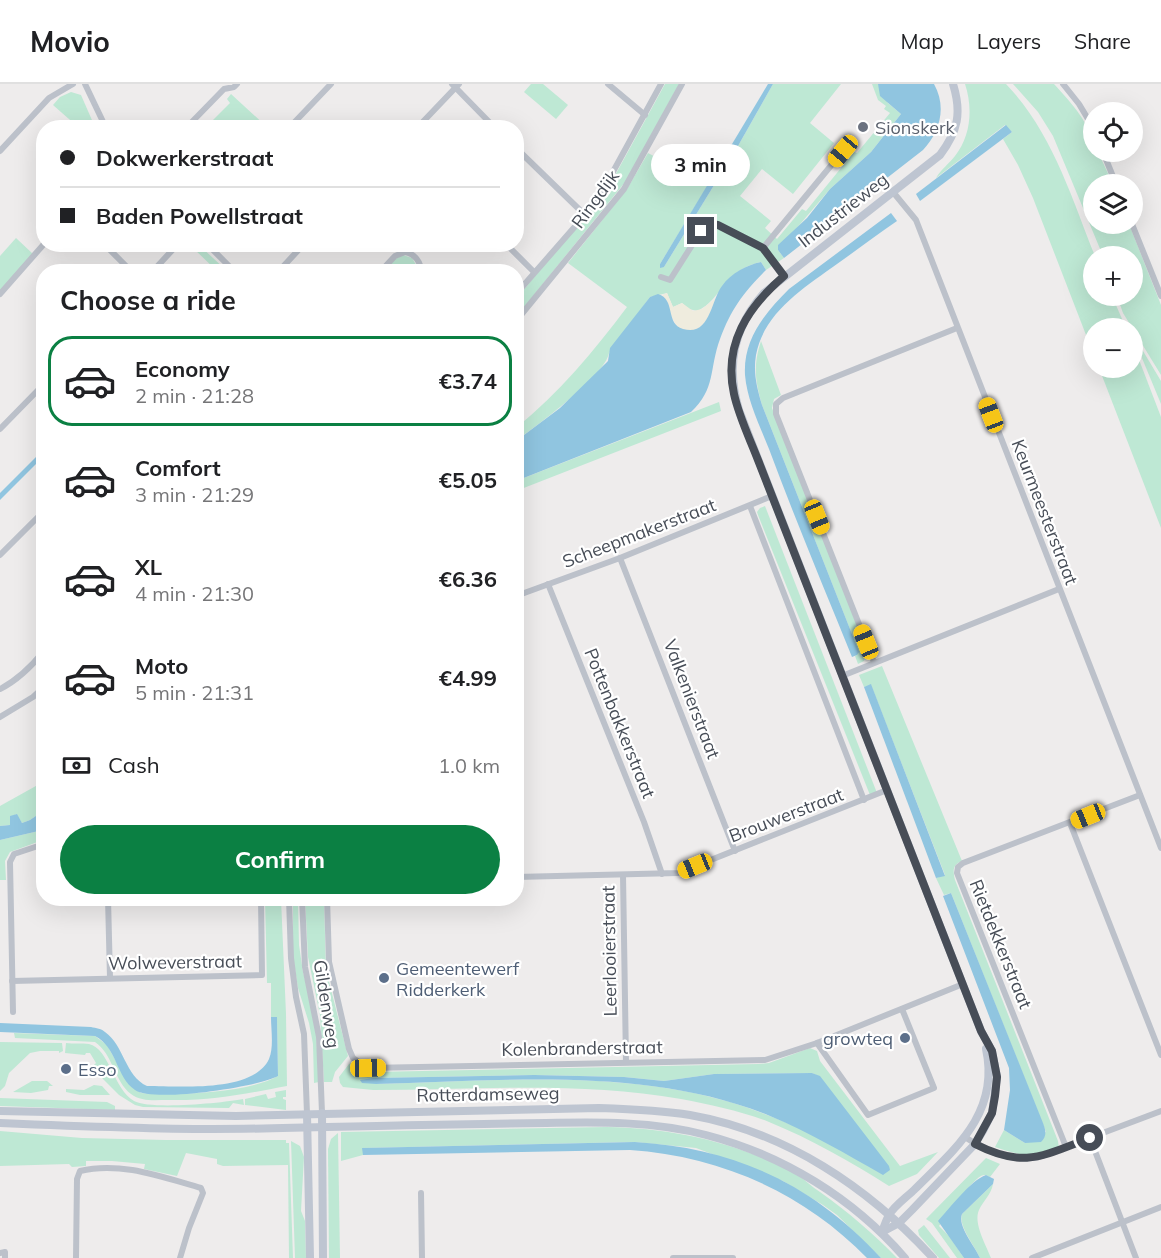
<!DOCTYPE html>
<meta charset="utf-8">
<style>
body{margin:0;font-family:Mulish,sans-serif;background:#f6f6f6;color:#202124;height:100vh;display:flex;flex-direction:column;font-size:22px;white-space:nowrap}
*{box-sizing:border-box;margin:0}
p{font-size:20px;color:#757577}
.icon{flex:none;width:33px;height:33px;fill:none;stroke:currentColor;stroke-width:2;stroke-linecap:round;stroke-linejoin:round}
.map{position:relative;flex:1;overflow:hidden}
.details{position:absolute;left:36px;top:180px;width:488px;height:642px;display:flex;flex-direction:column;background:#fff;border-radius:24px;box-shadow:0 6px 24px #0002}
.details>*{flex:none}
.top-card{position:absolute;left:36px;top:36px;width:488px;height:132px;border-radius:24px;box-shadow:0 6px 24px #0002;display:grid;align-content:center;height:132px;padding:0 24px;background:#fff}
.controls{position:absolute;left:1083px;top:18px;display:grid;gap:12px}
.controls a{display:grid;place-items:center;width:60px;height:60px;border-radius:50%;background:#fff;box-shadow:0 6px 24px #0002;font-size:30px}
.end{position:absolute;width:27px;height:27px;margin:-14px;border:8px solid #474d57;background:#fff;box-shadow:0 0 0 3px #fff}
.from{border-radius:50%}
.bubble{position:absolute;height:42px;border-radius:21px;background:#fff;box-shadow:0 6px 24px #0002;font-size:20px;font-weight:700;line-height:42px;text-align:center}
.car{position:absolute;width:18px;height:36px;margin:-18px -9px;border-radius:8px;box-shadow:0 0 4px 2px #0007;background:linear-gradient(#f5c518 24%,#345 0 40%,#f5c518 0 76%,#345 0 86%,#f5c518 0)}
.top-card b{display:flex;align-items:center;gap:21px;height:57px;font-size:22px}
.top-card b+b{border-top:2px solid #e0e0e0}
.top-card i{width:15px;height:15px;background:#202124}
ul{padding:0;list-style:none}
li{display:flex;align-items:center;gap:18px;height:90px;margin:0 12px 9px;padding:0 12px;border:3px solid transparent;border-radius:24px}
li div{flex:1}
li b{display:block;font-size:22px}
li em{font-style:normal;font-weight:700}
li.current{border-color:#0b8043}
li>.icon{width:54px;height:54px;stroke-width:1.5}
h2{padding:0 24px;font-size:27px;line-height:72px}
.pay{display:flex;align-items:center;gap:15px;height:66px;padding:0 24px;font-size:22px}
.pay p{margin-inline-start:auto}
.cta{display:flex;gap:12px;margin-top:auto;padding:12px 24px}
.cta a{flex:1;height:69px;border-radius:36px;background:#0b8043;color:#fff;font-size:24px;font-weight:700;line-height:69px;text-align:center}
header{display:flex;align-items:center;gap:36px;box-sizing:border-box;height:84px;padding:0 30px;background:#fff;border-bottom:2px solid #e0e0e0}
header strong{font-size:28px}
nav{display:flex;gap:33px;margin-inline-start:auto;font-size:21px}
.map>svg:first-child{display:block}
.green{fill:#bee8d4;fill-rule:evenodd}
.sand{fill:#efecde}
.water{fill:#90c5e0}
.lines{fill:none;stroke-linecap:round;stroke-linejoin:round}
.street{stroke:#bcc1ca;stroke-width:6}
.secondary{stroke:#bec5d1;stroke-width:8}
.route{stroke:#474d57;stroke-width:8}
.worship-dot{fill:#6b7280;stroke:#fff;stroke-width:2}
.service-dot{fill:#5c6f8a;stroke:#fff;stroke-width:2}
.labels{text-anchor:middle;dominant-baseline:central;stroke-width:4.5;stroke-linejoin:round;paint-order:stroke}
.worship-label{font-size:18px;fill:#5b616d;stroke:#fff;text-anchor:start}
.street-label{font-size:18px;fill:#474d57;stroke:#fff}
.service-label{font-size:18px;fill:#4e5e75;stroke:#fff;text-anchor:start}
</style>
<header>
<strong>Movio</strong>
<nav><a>Map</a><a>Layers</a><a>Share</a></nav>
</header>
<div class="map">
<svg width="1161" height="1174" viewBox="0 0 1161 1174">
<rect width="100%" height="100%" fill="#eeecec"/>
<g class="green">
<path d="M531 0H543L568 21 556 35 524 8Z"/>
<path d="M665 0H679L626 97 516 233V215L607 106Z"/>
<path d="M773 0H841L810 39 834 59 793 110 762 85 740 112 771 137 765 144 777 155 802 125 806 127 854 68 857 69 890 29 884 25 886 22 878 16 872 0H878L888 19 901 30 871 68 830 105 778 166 784 174 766 186 761 178C752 180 742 184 735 190 720 202 715 219 697 227L689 225 682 219 673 223 667 209 650 213 609 269C605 292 536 342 516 357V344C559 309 594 267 627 223L568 179 627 105 648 69 708 101 660 180 664 183 738 62Z"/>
<path d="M965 0H1006C1052 48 1071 112 1095 172H1094V212H1112L1126 244H1094L1093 269 1033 114 1018 81 1003 55 1012 48 1005 41 936 94C941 85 949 80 955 72 971 52 973 24 965 0Z"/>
<path d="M1013 0H1054C1071 19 1093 41 1094 68H1098L1113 100H1094V140H1129L1161 221V291L1123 229 1117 212H1132V172H1103L1053 52 1038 28Z"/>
<path d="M71 8 81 11 95 43H78L53 21 60 13Z"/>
<path d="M231 10 267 43 207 42 230 19 227 15Z"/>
<path d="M16 154 33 170 0 208V172Z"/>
<path d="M195 161H199L227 187H217L192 163Z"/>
<path d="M403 171 412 174 418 184 417 187 383 188 395 175Z"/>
<path d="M761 257 781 311 774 315 772 324 867 567 864 577 858 580 855 572 857 571 855 558 762 321C755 296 753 282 761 257Z"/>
<path d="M1133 260 1161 333V444L1099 284H1132Z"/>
<path d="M1137 262H1140L1161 297V320Z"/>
<path d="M719 318 721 327 516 407V397Z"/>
<path d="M765 422 877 709 870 711 758 431 757 428 760 424Z"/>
<path d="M882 582 962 777C952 781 953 787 955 796L1058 1057 1059 1064C1031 1074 1022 1072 995 1063L1004 1046 1025 1059 1046 1048 951 809 944 811 936 794 945 791 871 601 864 603 859 591Z"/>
<path d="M43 698V727L30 736 22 739 16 730 10 741 0 742V722Z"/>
<path d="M43 746V756L10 768 5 777 6 796H0V756Z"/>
<path d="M265 815H281L286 930 287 1002C244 1010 212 1017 167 1016 156 1016 141 1018 131 1010 114 997 113 970 95 958L15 954 14 949 95 952 107 961 128 999 141 1009C176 1012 248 1009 278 992L277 934 271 933V899H267Z"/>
<path d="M293 815H298L299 861 303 888 315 935 319 998 314 999 313 960 309 939 298 904 293 872Z"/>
<path d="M305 815H324L326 886 348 972 335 988 332 998H324L320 931 308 873Z"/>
<path d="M0 958 62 959 63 967 59 969V967H40L30 969 9 989 5 1002 0 1007Z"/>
<path d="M66 959C73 960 82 959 89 960 109 964 114 1006 134 1017 150 1026 223 1019 243 1015L244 1021 233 1019 229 1024 143 1023 135 1021 119 1011 99 991 94 981 96 979 90 969H86L85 971 65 969Z"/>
<path d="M810 964 817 967 820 977 900 1082 938 1068 917 1090 889 1102C851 1078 811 1055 769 1038 741 1027 711 1021 681 1015 579 997 476 1006 373 1006L343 1003 340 999 339 993 349 980 352 979 364 987 372 988 758 980 769 979ZM812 989 820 993 890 1086C837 1062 785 1035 730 1018 618 985 492 997 376 1000L374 994 534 991 624 993 664 997 714 990Z"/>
<path d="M32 997H47L53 1002H49L48 1006 31 1009 13 1008Z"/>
<path d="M94 1001 102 1002 110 1011H80L66 1008V1005L84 1006Z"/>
<path d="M286 1006V1013H283V1015L286 1016V1026L245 1021V1015L266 1010 268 1015 276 1013 275 1008Z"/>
<path d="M0 1014 107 1018 115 1022V1026L0 1022Z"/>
<path d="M607 1043C672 1044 741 1059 798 1091 805 1096 812 1103 820 1108 848 1128 873 1149 897 1174H881L837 1131 823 1121 783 1097 696 1064 635 1058 363 1064V1071L341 1077V1048Z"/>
<path d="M0 1047 82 1054 166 1056H286V1059H289L293 1174H289L288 1081 223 1082 217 1080V1075L186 1069 177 1092 144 1085 145 1080 112 1077H86V1082L72 1083 69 1080 0 1082Z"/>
<path d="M338 1049 340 1174H329L328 1065 331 1055Z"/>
<path d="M291 1057 300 1062 304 1073 301 1127 305 1137 306 1174H295Z"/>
<path d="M986 1074 1000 1080 990 1093C986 1091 985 1090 981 1092 969 1099 949 1130 939 1142L949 1152 964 1174H957L932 1139 926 1135Z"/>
<path d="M993 1100C991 1111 983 1117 979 1126 973 1139 986 1161 991 1174H980C975 1162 958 1142 962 1130Z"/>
<path d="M924 1141 950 1174H939L919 1151 918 1146Z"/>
</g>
<path class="sand" d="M667 209 673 223 682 219 693 227 702 225 716 214C710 228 705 250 685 246 680 245 676 242 674 237 668 228 671 219 662 211Z"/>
<g class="water">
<path d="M768 0H773L738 62 664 183 660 184V180Z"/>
<path d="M878 0H934C947 23 940 48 923 66L784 174 778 166V161L807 134 830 105 871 68 901 30 880 12Z"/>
<path d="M1006 41 1012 48 920 117 916 110Z"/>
<path d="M891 129 897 137C876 151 857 166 837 180 804 204 764 228 756 271 753 289 757 304 762 321L859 568 857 571 852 573C824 504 795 435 769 365 760 342 747 316 745 291 743 255 765 229 789 205Z"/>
<path d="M761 178 766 186C744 208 731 225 720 255 709 285 716 305 691 328L516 397V357L560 324 605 280 608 277 610 264 650 213 658 210C676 215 665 240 683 245 710 253 711 216 722 202 731 189 747 181 761 178Z"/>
<path d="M43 366V373L0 416V409Z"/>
<path d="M871 600 945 792 936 794 864 603Z"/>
<path d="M43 727V746L0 756V742L10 741V732L17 730 22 739 30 736Z"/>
<path d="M951 809 1043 1039C1046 1047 1047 1052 1041 1058L1025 1059 1004 1046 1010 1006 1009 984 943 812Z"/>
<path d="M271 933H277L278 992C258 1003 153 1019 135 1006 116 993 117 963 95 952L0 948V939L91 943C96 944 102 945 105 948 124 961 125 992 147 1002 179 1002 253 1009 269 975 274 963 271 946 271 933Z"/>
<path d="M812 989 820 992 889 1082 890 1086 883 1091C846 1070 809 1048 770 1032 648 982 504 997 376 1000L362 999 360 996 374 994 534 991 624 993 664 997 714 990Z"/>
<path d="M635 1058C735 1064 813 1100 881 1174H867C804 1109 720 1072 630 1066L363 1071 362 1064Z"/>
<path d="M986 1091 994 1095 993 1100 962 1130C957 1142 975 1162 980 1174H964L938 1137C949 1125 971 1096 986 1091Z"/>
</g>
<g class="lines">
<g class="street">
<path d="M85 0 106 44"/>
<path d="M452 0 495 44"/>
<path d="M608 0 645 31"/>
<path d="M1063 0 1079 20 1094 45"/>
<path d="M186 44 224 5 234 3 237 0"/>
<path d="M289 44 331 0"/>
<path d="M417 44 459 0"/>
<path d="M516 64 585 131"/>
<path d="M0 67 49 14 73 0"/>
<path d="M1103 68 1116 100"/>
<path d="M893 108 916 136 1161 764"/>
<path d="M1132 140 1161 212"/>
<path d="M104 160 132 188"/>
<path d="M207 160 235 188"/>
<path d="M506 160 534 188"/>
<path d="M152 188 178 160"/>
<path d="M278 188 304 160"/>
<path d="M380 188 395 172 405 168C415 170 421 178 421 188"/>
<path d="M784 192 763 164 843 67"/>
<path d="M661 193 670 196 701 147 711 140 721 142 763 164"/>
<path d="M0 210 44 160"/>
<path d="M516 210 585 131 603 106 661 0"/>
<path d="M516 237 624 105 682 0"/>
<path d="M0 345 44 300"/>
<path d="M750 422 864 716"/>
<path d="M0 471 44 427"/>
<path d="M620 474 735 767"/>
<path d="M548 500 644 738 662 790"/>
<path d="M516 512 620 474 772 412"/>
<path d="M874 578 776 330V320L783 314 957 244"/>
<path d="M842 592 1059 505"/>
<path d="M0 605C18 596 31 583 44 567"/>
<path d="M0 633 33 613 44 603"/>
<path d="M1070 739 1161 971"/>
<path d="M623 791 626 978"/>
<path d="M516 793 678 789 887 706"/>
<path d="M108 814 110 894"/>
<path d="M289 814 291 874 296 913 304 950 307 1030"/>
<path d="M302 814 305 883 319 953 322 1029"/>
<path d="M327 814 329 878 349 965 353 974 368 984 765 976 817 959 963 900"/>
<path d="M12 897 262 891 261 814"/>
<path d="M13 928 10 778 14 770 44 760"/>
<path d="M817 959 868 1031 934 1004 902 925"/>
<path d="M965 1053C988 1069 1011 1078 1039 1073L1161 1027"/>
<path d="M1090 1054 1136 1174"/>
<path d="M1066 1063 957 789 958 783 963 779 1140 711"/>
<path d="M421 1109 422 1174"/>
<path d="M0 1169 5 1168V1174"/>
<path d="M76 1174 77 1095 80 1087C120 1077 162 1093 201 1104L203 1109 189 1144 180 1174"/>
<path d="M673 1174H733"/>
<path d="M1032 1174 1161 1123"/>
</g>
<g class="secondary">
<path d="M0 1027 236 1032 599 1024C630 1025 660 1026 690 1031 786 1048 868 1103 933 1174"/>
<path d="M322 1029 323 1174"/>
<path d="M307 1030 310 1174"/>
<path d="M0 1039C71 1042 142 1045 213 1045 283 1045 353 1042 422 1041 463 1040 505 1040 546 1039 599 1038 653 1037 706 1051 783 1071 853 1114 905 1174"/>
<path d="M882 1148 899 1139 912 1126 975 1060 983 1047 992 1029 997 993 992 967 981 947 739 326C726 282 733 244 764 209L940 71C958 47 962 29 953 0"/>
<path d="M882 1148C884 1143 886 1136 889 1131 894 1122 907 1113 915 1105 955 1065 1000 1029 986 965"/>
</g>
</g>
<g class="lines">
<path class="route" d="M701 147 711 140 718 141 763 164 784 192C748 223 723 260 734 310 739 333 750 355 758 376L981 947 992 967 997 993 995 1012 992 1029 975 1060C1024 1085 1042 1072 1090 1054"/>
</g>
<circle class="worship-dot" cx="863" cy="43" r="6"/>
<g class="service-dot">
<circle cx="384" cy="894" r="6"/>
<circle cx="905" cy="954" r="6"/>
<circle cx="66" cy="985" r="6"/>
</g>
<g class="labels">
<g class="worship-label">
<text x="875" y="43">Sionskerk</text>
</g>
<g class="street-label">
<text transform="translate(595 115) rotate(-54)">Ringdijk</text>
<text transform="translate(843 126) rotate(-38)">Industrieweg</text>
<text transform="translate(1045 428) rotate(69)">Keurmeesterstraat</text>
<text transform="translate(639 449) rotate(-21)">Scheepmakerstraat</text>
<text transform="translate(692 615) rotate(69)">Valkenierstraat</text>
<text transform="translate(620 639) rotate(68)">Pottenbakkerstraat</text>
<text transform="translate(786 731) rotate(-21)">Brouwerstraat</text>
<text transform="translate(1001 860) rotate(68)">Rietdekkerstraat</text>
<text transform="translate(609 867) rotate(-91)">Leerlooierstraat</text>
<text transform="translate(175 878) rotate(-1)">Wolweverstraat</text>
<text transform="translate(327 920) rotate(81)">Gildenweg</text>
<text transform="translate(582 964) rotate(-1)">Kolenbranderstraat</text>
<text transform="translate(488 1010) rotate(-1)">Rotterdamseweg</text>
</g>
<g class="service-label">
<text x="396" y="884">Gemeentewerf<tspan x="396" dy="21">Ridderkerk</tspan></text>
<text x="893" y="954" text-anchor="end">growteq</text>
<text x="78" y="985">Esso</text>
</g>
</g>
</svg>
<div class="controls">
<a><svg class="icon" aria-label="locate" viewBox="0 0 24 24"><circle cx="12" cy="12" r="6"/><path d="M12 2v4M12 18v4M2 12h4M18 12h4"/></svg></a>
<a><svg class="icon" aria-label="layers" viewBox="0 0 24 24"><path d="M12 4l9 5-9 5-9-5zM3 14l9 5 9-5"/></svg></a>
<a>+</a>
<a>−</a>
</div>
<i class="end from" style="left:1090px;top:1054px"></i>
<i class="end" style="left:701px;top:147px"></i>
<div class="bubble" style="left:651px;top:60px;width:99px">3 min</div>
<i class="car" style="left:843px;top:67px;rotate:220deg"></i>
<i class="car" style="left:991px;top:331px;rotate:339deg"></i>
<i class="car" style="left:817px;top:433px;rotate:158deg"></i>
<i class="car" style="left:866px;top:558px;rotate:338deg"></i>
<i class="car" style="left:1088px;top:732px;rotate:248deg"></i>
<i class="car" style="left:695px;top:782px;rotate:248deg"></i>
<i class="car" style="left:368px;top:984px;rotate:89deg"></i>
<div class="top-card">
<b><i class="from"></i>Dokwerkerstraat</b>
<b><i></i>Baden Powellstraat</b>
</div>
<section class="details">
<h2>Choose a ride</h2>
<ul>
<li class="current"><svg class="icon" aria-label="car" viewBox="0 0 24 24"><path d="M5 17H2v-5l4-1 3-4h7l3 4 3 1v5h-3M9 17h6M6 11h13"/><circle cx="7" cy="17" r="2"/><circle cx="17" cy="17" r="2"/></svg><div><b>Economy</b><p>2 min · 21:28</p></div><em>€3.74</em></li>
<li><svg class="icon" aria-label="car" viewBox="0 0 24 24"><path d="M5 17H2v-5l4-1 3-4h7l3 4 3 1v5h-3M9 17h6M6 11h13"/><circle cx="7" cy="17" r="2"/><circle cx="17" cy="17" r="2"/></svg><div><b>Comfort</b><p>3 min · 21:29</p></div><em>€5.05</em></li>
<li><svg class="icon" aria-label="car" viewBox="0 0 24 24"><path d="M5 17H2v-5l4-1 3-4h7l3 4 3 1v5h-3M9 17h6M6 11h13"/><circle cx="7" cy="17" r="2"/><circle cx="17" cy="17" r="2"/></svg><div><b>XL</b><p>4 min · 21:30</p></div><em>€6.36</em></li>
<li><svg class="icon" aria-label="car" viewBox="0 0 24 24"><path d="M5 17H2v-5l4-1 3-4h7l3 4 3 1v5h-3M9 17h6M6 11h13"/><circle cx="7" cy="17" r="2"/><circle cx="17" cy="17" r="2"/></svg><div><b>Moto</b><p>5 min · 21:31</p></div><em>€4.99</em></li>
</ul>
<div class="pay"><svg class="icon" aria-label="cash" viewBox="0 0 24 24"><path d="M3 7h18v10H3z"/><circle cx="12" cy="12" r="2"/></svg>Cash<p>1.0 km</p></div>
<div class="cta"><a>Confirm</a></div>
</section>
</div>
